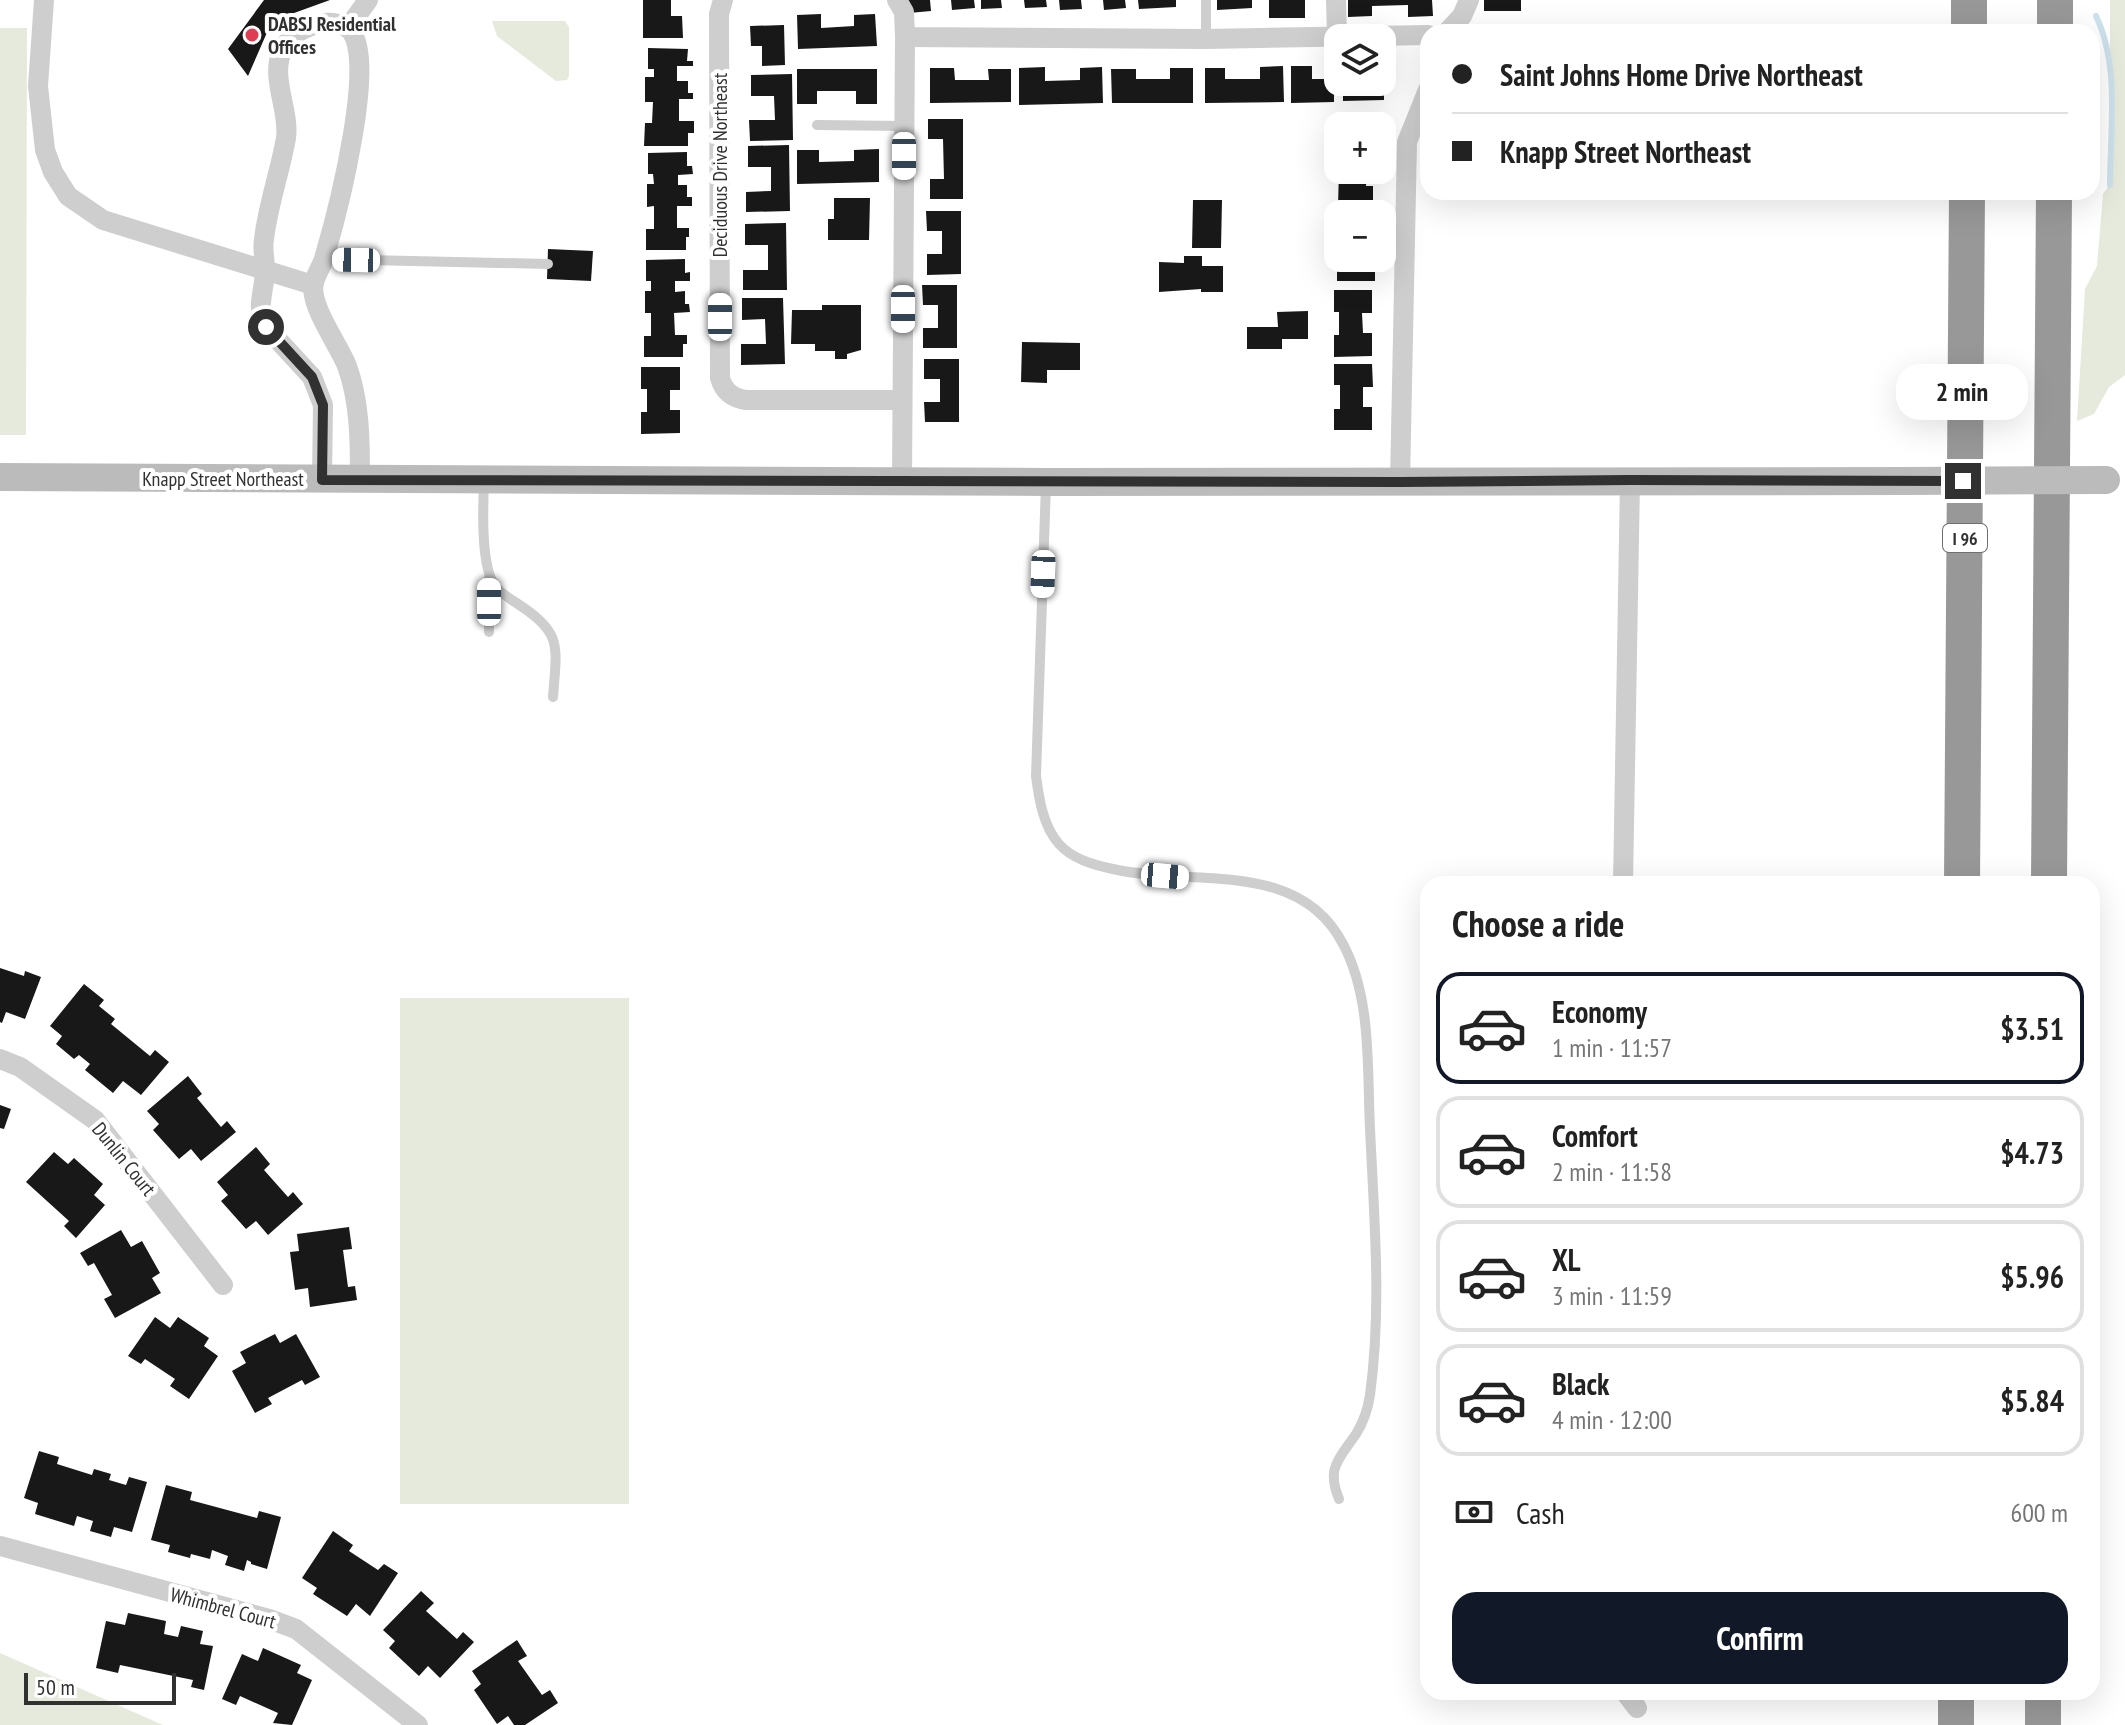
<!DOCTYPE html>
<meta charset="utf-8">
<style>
body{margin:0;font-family:"PT Sans Narrow",sans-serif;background:#f6f6f6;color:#222;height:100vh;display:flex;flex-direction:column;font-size:30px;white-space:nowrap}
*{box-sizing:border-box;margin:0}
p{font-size:26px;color:#767676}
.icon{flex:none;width:44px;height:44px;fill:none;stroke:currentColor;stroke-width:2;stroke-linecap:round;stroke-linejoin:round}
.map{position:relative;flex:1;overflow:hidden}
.panel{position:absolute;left:1420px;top:876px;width:680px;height:824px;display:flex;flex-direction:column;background:#fff;border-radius:24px;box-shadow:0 8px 32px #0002}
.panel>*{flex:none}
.top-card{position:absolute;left:1420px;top:24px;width:680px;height:176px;border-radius:24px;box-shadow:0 8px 32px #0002;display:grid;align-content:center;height:176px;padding:0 32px;background:#fff}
.tools{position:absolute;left:1324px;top:24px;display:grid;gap:16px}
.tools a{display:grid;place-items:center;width:72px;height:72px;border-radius:16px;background:#fff;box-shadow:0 8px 32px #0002;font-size:40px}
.scale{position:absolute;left:24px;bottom:20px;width:152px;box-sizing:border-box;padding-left:8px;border:4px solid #313131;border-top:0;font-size:22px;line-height:28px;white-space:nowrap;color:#313131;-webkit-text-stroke:6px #fff;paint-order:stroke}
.end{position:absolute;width:36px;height:36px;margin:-18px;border:10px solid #313131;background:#fff;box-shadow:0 0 0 4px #fff}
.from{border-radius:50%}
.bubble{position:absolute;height:56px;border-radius:24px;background:#fff;box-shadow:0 8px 32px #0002;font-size:26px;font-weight:600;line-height:56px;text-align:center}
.car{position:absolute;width:24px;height:48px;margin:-24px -12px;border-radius:10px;box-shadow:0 0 6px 2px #0007;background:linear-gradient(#fff 24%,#345 0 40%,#fff 0 76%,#345 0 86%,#fff 0)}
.top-card b{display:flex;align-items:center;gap:28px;height:76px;font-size:30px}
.top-card b+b{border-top:2px solid #e0e0e0}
.top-card i{width:20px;height:20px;background:#222}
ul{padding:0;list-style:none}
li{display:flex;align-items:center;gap:24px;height:112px;margin:0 16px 12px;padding:0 16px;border:4px solid #e0e0e0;border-radius:24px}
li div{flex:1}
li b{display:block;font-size:30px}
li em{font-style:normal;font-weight:600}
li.selected{border-color:#111827}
li>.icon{width:72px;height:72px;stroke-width:1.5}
h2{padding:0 32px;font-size:36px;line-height:96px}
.pay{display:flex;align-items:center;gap:20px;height:88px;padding:0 32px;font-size:30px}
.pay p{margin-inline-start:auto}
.cta{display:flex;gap:16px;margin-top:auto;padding:16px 32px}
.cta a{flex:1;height:92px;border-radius:24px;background:#111827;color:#fff;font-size:32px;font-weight:600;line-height:92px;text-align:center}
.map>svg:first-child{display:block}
.green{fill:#e5eadd}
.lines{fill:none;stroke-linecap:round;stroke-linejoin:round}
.stream{stroke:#cee2ec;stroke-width:6}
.building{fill:#181818}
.service{stroke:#cecece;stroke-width:10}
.minor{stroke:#cecece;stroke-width:20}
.secondary{stroke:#bbb;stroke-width:28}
.motorway{stroke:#989898;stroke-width:36}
.secondary-bridge{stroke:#bbb;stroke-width:28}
.route{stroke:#313131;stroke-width:10}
.poi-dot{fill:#df3d53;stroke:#fff;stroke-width:3}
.labels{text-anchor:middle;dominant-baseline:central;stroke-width:8;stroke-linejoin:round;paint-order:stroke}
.shield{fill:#fff;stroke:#6f6f6f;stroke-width:2}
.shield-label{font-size:18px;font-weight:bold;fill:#313131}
.poi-label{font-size:20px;font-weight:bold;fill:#313131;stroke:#fff;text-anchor:start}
.street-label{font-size:20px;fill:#313131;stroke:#fff}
</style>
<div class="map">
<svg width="2125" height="1725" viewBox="0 0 2125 1725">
<rect width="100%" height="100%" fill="#fff"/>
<g class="green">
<path d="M2110 0H2125V375L2109 387 2094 414 2077 421 2085 289 2097 266 2103 194 2110 184Z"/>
<path d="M492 21H565L569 27V76L567 80 556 81 497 36Z"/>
<path d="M0 28H27L26 435H0Z"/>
<rect x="400" y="998" width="229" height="506"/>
<path d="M0 1653 163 1725H0Z"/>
</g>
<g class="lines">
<path class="stream" d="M2096 16C2120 66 2110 130 2110 185"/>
</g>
<g class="building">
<path d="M264 0H330L272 21 248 76 228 49Z"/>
<path d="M643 0H671V16H682L683 38H643Z"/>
<path d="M908 0H930L931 11 909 13Z"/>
<path d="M951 0H974L975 8 952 10Z"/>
<path d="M981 0H1001L1002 8 981 9Z"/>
<path d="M1024 0H1046L1047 7 1025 8Z"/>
<path d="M1059 0H1081L1082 9 1060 10Z"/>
<path d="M1103 0H1125L1126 8 1104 10Z"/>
<path d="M1138 0H1176V7L1139 9Z"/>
<path d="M1217 0H1252V8L1217 10Z"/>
<rect x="1269" y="0" width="36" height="18"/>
<path d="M1348 0H1432L1433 16 1408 17V5L1372 6V16L1348 17Z"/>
<rect x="1484" y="0" width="37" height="11"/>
<path d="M821 14V28L854 26V15L875 14 877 46 798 49 797 15Z"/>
<rect x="1479" y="24" width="40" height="8"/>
<path d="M784 25 785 65 762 66V46H751L750 26Z"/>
<path d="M648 48 688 49 687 61H693V66H677V81H688V93H693V99H679V121H694V133H688V146H644L645 123H652L653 102H645V77H654V69H648Z"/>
<path d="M1283 66 1284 102 1205 103V68H1225V79H1260V67Z"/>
<path d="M1291 66H1312V79H1334V102L1291 103Z"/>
<path d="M1045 67V81L1080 80V68L1102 67 1103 103 1019 105V68Z"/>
<path d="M930 68H954L955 80H989L988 69H1011V102L930 103Z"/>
<path d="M1170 68H1193V103H1112L1111 69H1136V79H1170Z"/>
<path d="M797 69H877V104H856V91H817V104H797Z"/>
<path d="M792 74 793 140 750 141 749 120H775L774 96H751V75Z"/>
<path d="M1343 82H1384V100L1343 101Z"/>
<path d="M928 119H963V199H930V179H944L943 139H928Z"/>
<path d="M789 145 790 211 746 212V192L771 191V167H748V146Z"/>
<path d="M879 149V182L797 184V150H819V162L854 161V150Z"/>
<path d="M687 152V166H692L693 174 678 175V185H687V197H692V206H677V228H689V237H686V250H646V229H654V206L647 207V184H654L653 174H648V153Z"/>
<path d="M1339 170H1367L1366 186H1373V207L1338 206Z"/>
<path d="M834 198H870L869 240H828V219H834Z"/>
<path d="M1193 200H1222L1221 248H1192Z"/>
<path d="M926 211H961V274L927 275V254H942V231H927Z"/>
<path d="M786 223 787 290H743V270H768V245H745V224Z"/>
<path d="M548 249 593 251 591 281 547 279Z"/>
<path d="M1184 256H1202V266H1223V292H1201V289L1159 292V262L1184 263Z"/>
<path d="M1342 258H1375V281H1337V259Z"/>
<path d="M685 259V273L690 272V281H675V292L685 291V304H689L690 312 674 313 675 335H687V344H683V357H644V336H651V313H645V291H651V281H646V260Z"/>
<path d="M922 285H957V348H923V328H938V305H923Z"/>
<path d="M1334 290H1372V313H1362L1363 333H1372V356L1334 357V335H1339V312H1334Z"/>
<path d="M742 298H783L785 364 741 365V344H766L765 319 742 320Z"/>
<path d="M822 305H861V350L847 354V359H835V351H815V344H791L792 310H822Z"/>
<path d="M1308 311V339H1282V349H1247V327H1278L1277 312Z"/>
<path d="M1022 342 1080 343V370H1047V383L1021 382Z"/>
<path d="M924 359H959V422H925L924 402H940V379H924Z"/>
<path d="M1334 364H1372L1373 387H1363V407H1372V430H1334V409H1340V385H1334Z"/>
<path d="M641 367H680V390H670V410H680V433L641 434V412H647V389H641Z"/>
<path d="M0 968 24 976 25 971 41 977 25 1019 6 1012 2 1023 0 1022Z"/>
<path d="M84 984 104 1000 99 1006 115 1019 111 1024 150 1056 155 1050 169 1062 141 1095 123 1081 113 1093 85 1070 90 1064 79 1055 74 1059 56 1044 62 1036 50 1026Z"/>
<path d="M188 1076 202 1094 197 1098 221 1127 227 1121 236 1132 201 1161 191 1149 179 1159 153 1130 159 1124 147 1111Z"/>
<path d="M0 1105 11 1109 4 1129 0 1128Z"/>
<path d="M256 1147 270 1164 264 1170 288 1197 293 1192 303 1204 268 1235 256 1221 246 1229 221 1201 228 1195 217 1182Z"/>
<path d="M54 1152 68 1164 74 1158 103 1184 94 1195 105 1205 76 1238 64 1226 69 1221 26 1182Z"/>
<path d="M349 1227 352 1249 343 1250 348 1287 355 1286 357 1300 310 1307 308 1288 295 1290 290 1252 299 1251 297 1234Z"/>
<path d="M121 1230 131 1247 142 1241 160 1273 152 1278 161 1293 115 1318 104 1299 112 1295 94 1263 88 1266 80 1253Z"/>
<path d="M155 1317 170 1328 178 1317 209 1338 204 1346 218 1356 189 1399 170 1386 175 1379 145 1359 141 1364 128 1356Z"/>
<path d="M275 1334 280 1343 296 1334 320 1377 305 1385 302 1380 268 1398 272 1404 255 1413 232 1371 246 1363 240 1352Z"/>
<path d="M39 1451 59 1457 57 1464 92 1475 94 1469 111 1474 109 1480 126 1485 129 1477 147 1482 132 1532 114 1527 111 1537 90 1531 93 1521 77 1516 74 1526 35 1514 38 1503 24 1498Z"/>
<path d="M166 1485 192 1492 190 1500 257 1518 259 1511 281 1517 267 1569 251 1564V1562L247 1560 244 1571 225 1565 228 1556 212 1550 210 1559 191 1554 190 1558 168 1552 170 1545 151 1540Z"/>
<path d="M333 1531 353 1545 349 1551 378 1570 384 1564 398 1573 370 1616 356 1604 347 1616 313 1594 317 1588 302 1578Z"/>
<path d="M421 1591 434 1603 426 1611 457 1639 463 1632 474 1642 440 1678 428 1666 419 1676 389 1648 395 1641 383 1630Z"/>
<path d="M128 1613 166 1621 164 1634 178 1637 181 1626 203 1631 200 1644 213 1646 204 1690 191 1687 193 1680 120 1665 118 1673 96 1668 106 1621 125 1625Z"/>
<path d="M517 1640 527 1656 518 1661 542 1695 550 1690 558 1703 525 1725H514L508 1716 497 1724 474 1690 481 1684 472 1671Z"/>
<path d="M263 1648 301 1665 297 1673 312 1680 292 1725 273 1723 278 1713 240 1696 236 1705 222 1699 242 1654 258 1661Z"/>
</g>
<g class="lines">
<g class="service">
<path d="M1206 39V0"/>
<path d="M817 125 904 126"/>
<path d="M324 259 548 264"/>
<path d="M484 481C483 508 481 557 492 581 497 591 506 596 515 602 563 633 557 644 553 697"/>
<path d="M1046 484 1036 776C1039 799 1043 826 1059 844 1072 859 1094 865 1113 869 1192 887 1299 858 1343 944 1372 998 1367 1069 1370 1128 1374 1217 1382 1307 1370 1395 1368 1408 1363 1423 1356 1434 1339 1459 1326 1468 1339 1499"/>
<path d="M489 632V578"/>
</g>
<g class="minor">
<path d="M44 0 38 86 45 150 53 172 68 196 103 220 313 285"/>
<path d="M723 0 719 14 720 378C724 392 733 398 746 400H902"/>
<path d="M897 0 904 12 905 37 1206 39 1428 35"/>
<path d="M1336 0 1337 36"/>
<path d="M348 28 368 0"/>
<path d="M1447 32 1462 16 1469 0"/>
<path d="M322 480 323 405 312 377 266 327C255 306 265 291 265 269 265 259 262 249 264 239 268 205 280 172 286 138 290 110 269 76 283 49 294 28 325 16 346 27 382 46 335 221 325 255 323 265 316 273 314 283 308 304 339 345 347 366 360 402 360 441 360 479"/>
<path d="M902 481 905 37"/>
<path d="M1400 482 1407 142 1428 90"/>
<path d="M1623 884 1630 480"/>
<path d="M0 1059 20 1067 95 1120 223 1285"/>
<path d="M0 1546 269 1619 296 1629 418 1725"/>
<path d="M1625 1692 1637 1708"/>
</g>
<path class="secondary" d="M0 477 1046 482 1905 481"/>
<g class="motorway">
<path d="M1969 32V0"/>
<path d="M2055 32V0"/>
<path d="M1962 884 1967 192"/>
<path d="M2049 884 2054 192"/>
<path d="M1956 1725V1692"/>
<path d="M2043 1725V1692"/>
</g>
<path class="secondary-bridge" d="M1905 481 2106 480"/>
</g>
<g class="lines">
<path class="route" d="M266 327 312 377 323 405 322 480 1400 482 1630 480 1963 481"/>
</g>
<circle class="poi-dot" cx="252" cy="35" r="8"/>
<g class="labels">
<rect class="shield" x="1943" y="524" width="44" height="28" rx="6"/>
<g class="shield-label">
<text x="1965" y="538">I 96</text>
</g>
<g class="poi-label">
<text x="268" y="24">DABSJ Residential<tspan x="268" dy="23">Offices</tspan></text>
</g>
<g class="street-label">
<text transform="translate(720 165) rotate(-90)">Deciduous Drive Northeast</text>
<text x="223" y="479">Knapp Street Northeast</text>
<text transform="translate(124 1159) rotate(51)">Dunlin Court</text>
<text transform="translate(223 1608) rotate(15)">Whimbrel Court</text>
</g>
</g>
</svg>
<div class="tools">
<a><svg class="icon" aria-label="layers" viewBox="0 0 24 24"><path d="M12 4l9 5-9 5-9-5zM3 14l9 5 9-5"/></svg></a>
<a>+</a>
<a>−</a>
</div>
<div class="scale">50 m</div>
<i class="end from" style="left:266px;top:327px"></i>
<i class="end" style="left:1963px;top:481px"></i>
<div class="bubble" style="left:1896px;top:364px;width:132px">2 min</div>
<i class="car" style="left:904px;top:156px;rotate:180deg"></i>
<i class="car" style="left:356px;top:260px;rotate:271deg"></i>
<i class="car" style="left:903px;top:309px;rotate:180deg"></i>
<i class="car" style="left:720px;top:317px;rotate:0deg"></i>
<i class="car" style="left:1043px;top:574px;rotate:182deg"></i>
<i class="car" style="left:489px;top:602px;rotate:0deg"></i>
<i class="car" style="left:1165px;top:876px;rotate:95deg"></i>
<div class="top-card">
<b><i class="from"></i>Saint Johns Home Drive Northeast</b>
<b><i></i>Knapp Street Northeast</b>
</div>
<section class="panel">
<h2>Choose a ride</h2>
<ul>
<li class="selected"><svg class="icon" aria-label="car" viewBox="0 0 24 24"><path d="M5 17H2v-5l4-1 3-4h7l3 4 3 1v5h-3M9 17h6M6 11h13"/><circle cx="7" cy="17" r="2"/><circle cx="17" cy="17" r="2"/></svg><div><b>Economy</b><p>1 min · 11:57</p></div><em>$3.51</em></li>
<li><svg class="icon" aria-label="car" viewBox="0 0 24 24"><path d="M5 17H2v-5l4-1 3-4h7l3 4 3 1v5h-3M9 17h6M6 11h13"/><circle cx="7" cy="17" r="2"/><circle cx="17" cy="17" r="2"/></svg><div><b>Comfort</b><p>2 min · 11:58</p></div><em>$4.73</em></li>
<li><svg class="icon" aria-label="car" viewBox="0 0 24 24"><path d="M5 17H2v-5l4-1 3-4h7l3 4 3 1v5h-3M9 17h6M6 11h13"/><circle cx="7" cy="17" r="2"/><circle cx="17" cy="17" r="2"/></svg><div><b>XL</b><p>3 min · 11:59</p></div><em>$5.96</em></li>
<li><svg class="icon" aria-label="car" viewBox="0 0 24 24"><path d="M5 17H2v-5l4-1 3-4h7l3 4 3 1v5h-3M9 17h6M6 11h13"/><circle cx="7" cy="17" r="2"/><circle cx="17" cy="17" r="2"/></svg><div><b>Black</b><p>4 min · 12:00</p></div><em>$5.84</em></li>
</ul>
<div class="pay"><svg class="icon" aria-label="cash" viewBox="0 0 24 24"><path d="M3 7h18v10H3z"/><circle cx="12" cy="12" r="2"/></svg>Cash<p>600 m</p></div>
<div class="cta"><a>Confirm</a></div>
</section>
</div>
